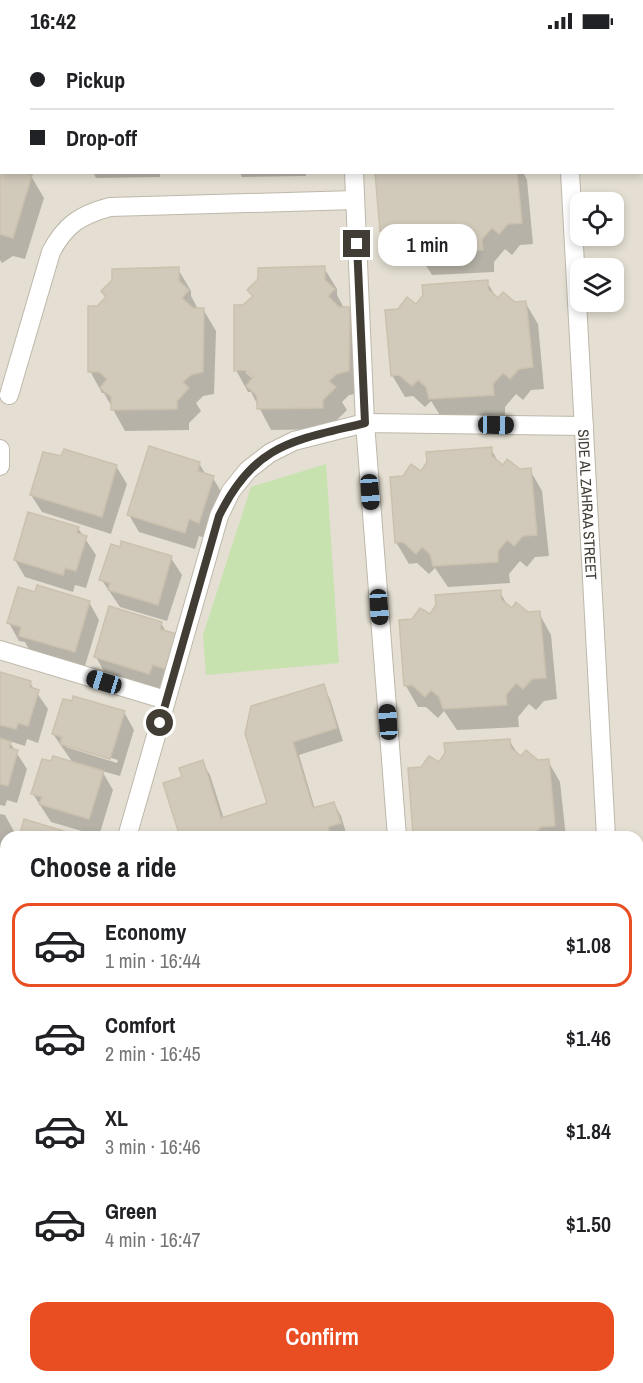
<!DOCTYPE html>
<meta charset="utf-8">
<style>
body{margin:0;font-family:"Archivo Narrow",sans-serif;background:#f6f6f6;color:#202124;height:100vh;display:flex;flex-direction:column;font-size:22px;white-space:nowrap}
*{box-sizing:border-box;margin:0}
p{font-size:20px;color:#757577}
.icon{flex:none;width:33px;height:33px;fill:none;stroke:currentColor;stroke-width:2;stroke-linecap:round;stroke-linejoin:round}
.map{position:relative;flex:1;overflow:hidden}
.side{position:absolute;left:0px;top:789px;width:644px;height:552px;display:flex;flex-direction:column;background:#fff;border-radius:18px 18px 0 0;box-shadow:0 3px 9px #0003}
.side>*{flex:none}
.top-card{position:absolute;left:0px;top:0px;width:644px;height:132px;box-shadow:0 3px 9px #0003;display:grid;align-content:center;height:132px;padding:0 30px;background:#fff}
.tools{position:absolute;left:570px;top:150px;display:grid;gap:12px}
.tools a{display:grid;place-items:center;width:54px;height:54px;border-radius:12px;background:#fff;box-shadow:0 3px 9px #0003;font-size:30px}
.end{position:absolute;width:27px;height:27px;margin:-14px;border:8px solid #413d34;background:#fff;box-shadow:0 0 0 3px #fff}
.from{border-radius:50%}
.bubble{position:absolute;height:42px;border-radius:18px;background:#fff;box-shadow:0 3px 9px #0003;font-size:20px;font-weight:600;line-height:42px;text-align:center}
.car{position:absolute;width:18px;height:36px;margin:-18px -9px;border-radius:8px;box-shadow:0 0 4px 2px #0007;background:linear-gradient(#222 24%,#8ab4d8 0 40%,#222 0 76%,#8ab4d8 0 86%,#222 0)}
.top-card b{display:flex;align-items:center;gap:21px;height:57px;font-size:22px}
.top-card b+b{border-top:2px solid #e0e0e0}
.top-card i{width:15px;height:15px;background:#202124}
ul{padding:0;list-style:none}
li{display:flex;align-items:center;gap:18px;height:84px;margin:0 12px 9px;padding:0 18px;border:3px solid transparent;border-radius:18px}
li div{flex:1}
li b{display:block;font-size:22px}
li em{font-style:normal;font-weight:600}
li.selected{border-color:#e94d22}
li>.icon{width:54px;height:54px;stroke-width:1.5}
h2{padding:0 30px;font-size:27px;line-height:72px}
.primary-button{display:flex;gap:12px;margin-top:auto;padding:12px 30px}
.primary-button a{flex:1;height:69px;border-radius:18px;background:#e94d22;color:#fff;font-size:24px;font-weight:600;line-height:69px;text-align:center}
.status{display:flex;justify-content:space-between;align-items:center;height:42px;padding:0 30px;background:#fff;direction:ltr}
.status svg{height:16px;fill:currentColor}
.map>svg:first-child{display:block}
.residential{fill:#e4dfd2;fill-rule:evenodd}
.green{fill:#c7e2af}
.shadow{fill:#0003;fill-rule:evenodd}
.building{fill:#d1c9ba;stroke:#cbc1ae;stroke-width:1.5}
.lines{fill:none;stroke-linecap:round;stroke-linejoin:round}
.service-casing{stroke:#beb8aa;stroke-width:11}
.minor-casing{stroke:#beb8aa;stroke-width:20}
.secondary-casing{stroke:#cdc296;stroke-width:26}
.trunk-casing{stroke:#d0a43e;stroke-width:31}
.service{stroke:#fff;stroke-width:9}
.minor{stroke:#fff;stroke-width:18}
.secondary{stroke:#faf0c4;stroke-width:24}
.trunk{stroke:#f4d882;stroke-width:28}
.route{stroke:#413d34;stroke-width:8}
.labels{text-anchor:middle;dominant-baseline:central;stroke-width:4.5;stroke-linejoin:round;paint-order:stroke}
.street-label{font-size:15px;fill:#413d34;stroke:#fff}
</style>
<div class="status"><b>16:42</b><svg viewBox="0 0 49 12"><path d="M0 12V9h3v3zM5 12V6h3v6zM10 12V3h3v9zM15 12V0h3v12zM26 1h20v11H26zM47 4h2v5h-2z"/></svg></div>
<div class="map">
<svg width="643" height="1341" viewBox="0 0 643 1341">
<rect width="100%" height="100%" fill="#f0ede3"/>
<path class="residential" d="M0 0H643V1341H33L18 1335H638V795H6V1330L0 1328ZM2 2H642V130H2ZM580 160H614V194H580ZM580 226H614V260H580Z"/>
<path class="green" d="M326 422 339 621 206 633 203 593 251 445Z"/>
<g class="shadow">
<path d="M76 0H162V1L77 2Z"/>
<path d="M222 0H308L309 2H223Z"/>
<path d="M0 97 2 130 31 134 44 156 25 217 13 214 2 221 0 218Z"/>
<path d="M93 130H160V135L96 136Z"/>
<path d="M240 130H306V134L242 135Z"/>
<path d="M376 130H523L527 138 533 202 520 203 512 213 505 207 494 220V230L432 233 420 214 414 220 401 209 394 210 381 188Z"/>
<path d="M324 226 337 247V253L344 266H349L362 288 361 351 349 353 342 360 347 368 335 380V387L271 388 251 350H248L236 328 244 264 253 255 249 249ZM246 327 260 339 258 341 246 331Z"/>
<path d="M178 227 191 249V254L198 267H203L216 289 214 352 203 354 196 361 201 369 189 381V388L125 389 104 351H102L90 329 98 266Z"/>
<path d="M487 240 496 255 515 262 525 260 538 282 544 347 531 348 523 358 516 352 505 365V375L443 378 431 359 425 365 413 354 405 355 392 333 417 264Z"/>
<path d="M491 407 500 423 519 428H530L542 449 549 514 535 515 527 525 520 519 509 532 510 541 448 545 435 526 429 532 417 521 409 522 396 500 421 431Z"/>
<path d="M199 421 206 433 213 436 223 453 209 497 199 494 195 507 139 490 129 473Z"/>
<path d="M116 424 127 442 111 492 42 470 31 453Z"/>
<path d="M78 486 96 513 86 546 75 543 73 550 25 535 15 518Z"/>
<path d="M171 516 182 533 167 579 120 565 101 537Z"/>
<path d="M500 550 509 566 528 572 539 571 551 593 557 657 544 659 536 668 529 662 518 675 519 685 457 688 444 669 438 676 426 665H418L406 644 430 574Z"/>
<path d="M89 560 99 578 84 627 31 611 25 600 19 599 9 581Z"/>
<path d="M161 581 166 590 176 593 159 649 106 633 96 615Z"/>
<path d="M0 632 30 641 48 667 38 701 27 697 25 704 9 699 27 727 17 761 7 758 5 764 0 763Z"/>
<path d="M323 644 330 657 343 699 299 713 315 767 334 761 341 774 347 794 181 795 184 736 202 720 210 733 224 777 269 762 246 692Z"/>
<path d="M124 670 134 688 120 734 102 729 113 748 99 794 51 780 33 752 73 721 53 692ZM66 702 118 718 117 721 66 705Z"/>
<path d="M509 698 519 714 537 720 548 719 560 740 566 795H417L415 792 439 722Z"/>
<path d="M0 772 5 773 15 791 13 795H6V820L0 839Z"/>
<path d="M6 854V922L0 920V863Z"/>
<path d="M0 926 6 928V1017L0 1015Z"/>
<path d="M0 1081 6 1091 2 1101 6 1108 0 1126Z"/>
<path d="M6 1120V1171L0 1161V1135Z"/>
<path d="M0 1169 6 1171V1262L0 1259Z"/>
</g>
<g class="building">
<path d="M76 0H155L154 2Z"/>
<path d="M223 0H301L222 2Z"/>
<rect x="367" y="0" width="142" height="2"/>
<path d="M0 96 2 130H25L32 133 13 196 0 192Z"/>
<path d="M375 130H517L522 181 508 182 499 192 492 186 482 197 483 208 418 212 415 200 407 193 401 200 388 188 380 189Z"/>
<path d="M325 224V238L335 247 328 254 339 265H350L349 329 337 332 329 339 336 345 323 358V366L257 367V354L246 344 253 335 245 328 234 329V263H243L253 254 247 248 258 237V226Z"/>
<path d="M179 225V239L189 248 182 256 193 266H204L203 330 191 333 183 340 189 346 177 359V367L111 368V355L100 346 107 337 99 330H88V264H97L106 255 101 249 112 238V227Z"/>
<path d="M488 238V247L498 256 503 250 515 260 526 259 533 325 519 327 510 337 503 331 493 342 494 353 429 357 426 345 418 338 412 344 399 333 391 334 385 268 398 267 407 255 416 262 423 253 422 243Z"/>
<path d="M149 404 200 420 198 429 214 434 199 481 189 477 185 491 127 473Z"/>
<path d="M492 405V414L503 423 507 417 520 427 531 426 537 493 523 494 514 504 507 498 498 509V520L433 524 430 512 422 505 416 512 403 500 395 501 390 435 403 434 411 422 421 429 427 420 426 410Z"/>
<path d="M64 407 117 423 102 475 30 453 43 410 61 414Z"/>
<path d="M28 470 79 485 77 491 87 494 76 529 65 526 63 533 14 518Z"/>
<path d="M121 499 172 514 158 563 108 548 110 541 99 538 111 502 120 505Z"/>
<path d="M37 543 90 559 75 610 19 594 21 585 7 581 18 545 35 550Z"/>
<path d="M501 548V557L512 566 516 560 528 570 540 569 546 636 532 637 523 647 516 641 506 653 507 663 443 667 439 655 431 648 425 655 412 643 404 644 399 578 412 577 420 566 430 572 436 563 435 553Z"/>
<path d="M109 564 162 580 160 587 177 592 166 627 153 623 149 632 94 615Z"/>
<path d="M0 630 31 639 30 645 39 648 28 684 18 681 16 687 0 683Z"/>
<path d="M324 642 337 686 293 700 313 766 334 760 341 781 328 785 331 795H180L163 741 182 735 179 726 203 718 221 776 267 761 245 692 251 664Z"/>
<path d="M73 654 125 669 110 717 60 702 62 695 52 692 63 657 72 659Z"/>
<path d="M0 696 11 700 9 706 18 708 8 744 0 742Z"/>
<path d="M510 697 511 706 521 714 526 708 538 718 549 717 555 784 541 785 533 795 525 789 520 795H425L421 791 413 792 408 726 421 725 429 714 439 720 445 711 444 701Z"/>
<path d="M53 714 104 729 89 777 39 762 42 755 31 752 42 717 51 719Z"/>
<path d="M24 777 77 793V795H19Z"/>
<path d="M2 851 6 852V908L0 906V858Z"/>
<path d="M0 925 6 926V1003L0 1001Z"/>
<path d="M6 1116V1156L0 1153V1131Z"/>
<path d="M0 1167 6 1169V1249L0 1246Z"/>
</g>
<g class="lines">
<defs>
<g id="service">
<path d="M631 0V2"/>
<path d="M642 37 643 40"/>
</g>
<g id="minor">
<path d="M348 0V2"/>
<path d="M563 0V2"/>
<path d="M354 130 365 381 397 795"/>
<path id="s1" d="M570 130 606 795"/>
<path d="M9 353 51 210C65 183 80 173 110 165L355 158"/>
<path d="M0 407V424"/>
<path d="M0 608 166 658"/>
<path d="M127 795 219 474 231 449 248 428 270 411 294 399 365 381 584 384"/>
<path d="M0 1045 6 1047"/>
<path d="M0 1278 6 1280"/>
<path d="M144 1335C171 1341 203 1341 230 1335"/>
</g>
<g id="secondary">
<path d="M0 1324 6 1327"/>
<path d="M26 1335 40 1341"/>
</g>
<g id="trunk">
<path d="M638 1224 643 1213"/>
<path d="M429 1341 447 1335"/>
</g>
</defs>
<use href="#service" class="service-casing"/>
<use href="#minor" class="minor-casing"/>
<use href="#secondary" class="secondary-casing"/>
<use href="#trunk" class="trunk-casing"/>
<use href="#service" class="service"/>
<use href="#minor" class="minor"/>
<use href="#secondary" class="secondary"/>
<use href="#trunk" class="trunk"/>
</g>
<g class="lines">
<path class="route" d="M160 681 219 474C255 401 293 399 365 381L357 202"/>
</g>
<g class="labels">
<g class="street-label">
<text stroke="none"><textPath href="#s1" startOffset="333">SIDE AL ZAHRAA STREET</textPath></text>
</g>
</g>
</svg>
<div class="tools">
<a><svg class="icon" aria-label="locate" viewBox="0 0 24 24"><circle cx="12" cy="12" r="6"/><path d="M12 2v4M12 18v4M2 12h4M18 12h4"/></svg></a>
<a><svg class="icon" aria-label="layers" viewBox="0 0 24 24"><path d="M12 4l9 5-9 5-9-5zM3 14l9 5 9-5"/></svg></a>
</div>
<i class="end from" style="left:160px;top:681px"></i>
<i class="end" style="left:357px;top:202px"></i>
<div class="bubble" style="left:378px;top:182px;width:99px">1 min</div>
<i class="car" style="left:496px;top:383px;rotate:91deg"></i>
<i class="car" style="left:370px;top:450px;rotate:176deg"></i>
<i class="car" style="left:379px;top:565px;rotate:176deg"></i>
<i class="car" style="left:104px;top:640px;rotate:287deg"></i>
<i class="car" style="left:388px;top:680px;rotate:356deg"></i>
<div class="top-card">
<b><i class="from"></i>Pickup</b>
<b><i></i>Drop-off</b>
</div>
<section class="side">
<h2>Choose a ride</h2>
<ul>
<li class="selected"><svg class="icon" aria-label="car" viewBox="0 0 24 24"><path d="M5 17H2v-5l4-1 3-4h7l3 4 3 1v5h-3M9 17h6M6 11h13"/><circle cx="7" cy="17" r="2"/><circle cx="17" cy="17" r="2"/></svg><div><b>Economy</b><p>1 min · 16:44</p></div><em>$1.08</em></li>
<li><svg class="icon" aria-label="car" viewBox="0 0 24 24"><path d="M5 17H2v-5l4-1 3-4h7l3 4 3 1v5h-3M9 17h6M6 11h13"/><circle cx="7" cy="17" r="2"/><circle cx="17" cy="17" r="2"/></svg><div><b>Comfort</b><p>2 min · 16:45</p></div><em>$1.46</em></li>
<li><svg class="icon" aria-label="car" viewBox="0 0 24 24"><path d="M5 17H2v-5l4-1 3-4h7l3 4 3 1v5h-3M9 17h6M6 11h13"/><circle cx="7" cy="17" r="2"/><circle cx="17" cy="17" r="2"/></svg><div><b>XL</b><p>3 min · 16:46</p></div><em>$1.84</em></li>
<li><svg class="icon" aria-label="car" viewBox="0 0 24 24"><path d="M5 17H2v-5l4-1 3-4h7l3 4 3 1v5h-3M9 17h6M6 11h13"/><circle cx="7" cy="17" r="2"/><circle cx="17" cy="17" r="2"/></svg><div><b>Green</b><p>4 min · 16:47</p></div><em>$1.50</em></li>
</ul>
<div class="primary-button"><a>Confirm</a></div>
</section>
</div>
